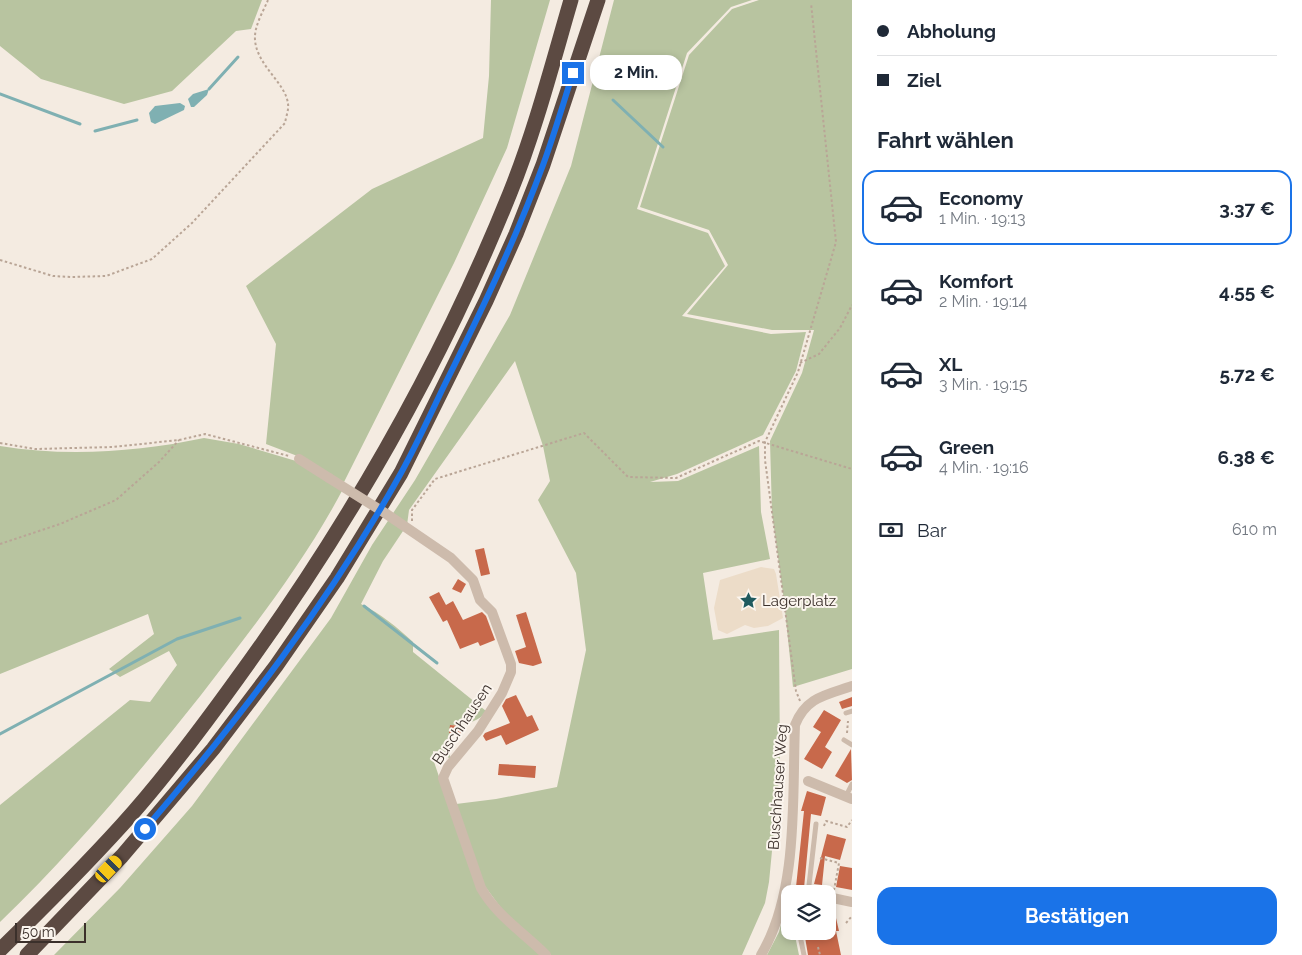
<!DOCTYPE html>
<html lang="de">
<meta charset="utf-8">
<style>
body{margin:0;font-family:Raleway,sans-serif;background:#f6f6f7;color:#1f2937;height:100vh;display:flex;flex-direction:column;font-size:19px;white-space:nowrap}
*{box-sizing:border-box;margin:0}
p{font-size:16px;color:#747a83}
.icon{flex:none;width:28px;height:28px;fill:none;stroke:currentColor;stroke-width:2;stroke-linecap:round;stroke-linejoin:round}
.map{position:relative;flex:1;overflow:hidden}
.drawer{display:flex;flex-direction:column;background:#fff;width:450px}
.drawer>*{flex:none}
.top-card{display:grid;align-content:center;height:110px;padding:0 25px;background:#fff}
.buttons{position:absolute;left:781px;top:885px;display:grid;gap:10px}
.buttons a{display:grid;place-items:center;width:55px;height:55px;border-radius:10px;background:#fff;box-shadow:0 2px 8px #0003;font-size:25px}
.scale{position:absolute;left:15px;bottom:12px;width:71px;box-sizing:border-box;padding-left:5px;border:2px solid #3b302b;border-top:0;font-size:14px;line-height:18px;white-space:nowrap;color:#3b302b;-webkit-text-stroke:4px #fbf5ee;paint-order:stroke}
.end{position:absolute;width:22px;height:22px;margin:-11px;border:6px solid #1a73e8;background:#fff;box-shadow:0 0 0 2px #fff}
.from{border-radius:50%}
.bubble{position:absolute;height:35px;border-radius:15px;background:#fff;box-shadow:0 2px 8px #0003;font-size:16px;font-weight:700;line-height:35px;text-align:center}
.car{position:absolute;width:15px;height:30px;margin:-15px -8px;border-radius:6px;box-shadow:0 0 4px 1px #0007;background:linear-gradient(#f5c518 24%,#345 0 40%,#f5c518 0 76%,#345 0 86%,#f5c518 0)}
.top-card b{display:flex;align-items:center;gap:18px;height:48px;font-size:19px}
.top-card b+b{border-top:1px solid #e0e1e3}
.top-card i{width:12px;height:12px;background:#1f2937}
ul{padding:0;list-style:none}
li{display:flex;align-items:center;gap:15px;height:75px;margin:0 10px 8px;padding:0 15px;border:2px solid transparent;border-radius:15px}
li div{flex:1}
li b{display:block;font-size:19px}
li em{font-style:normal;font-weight:700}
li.current{border-color:#1a73e8}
li>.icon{width:45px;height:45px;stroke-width:1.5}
h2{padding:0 25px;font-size:22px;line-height:60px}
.pay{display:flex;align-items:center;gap:12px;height:55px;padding:0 25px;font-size:19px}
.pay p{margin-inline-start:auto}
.cta{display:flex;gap:10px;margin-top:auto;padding:10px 25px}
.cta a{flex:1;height:58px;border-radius:15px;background:#1a73e8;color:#fff;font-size:20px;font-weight:700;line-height:58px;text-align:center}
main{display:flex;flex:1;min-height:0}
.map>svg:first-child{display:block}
.green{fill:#b8c4a0}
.plaza{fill:#ecdcc8}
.water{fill:#7fb0b2}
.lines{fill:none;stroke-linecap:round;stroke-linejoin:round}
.stream{stroke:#7fb0b2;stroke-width:3}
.building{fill:#c8694b}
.path{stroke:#b9a596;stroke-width:2;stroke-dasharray:2.5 2.5;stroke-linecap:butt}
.lane{stroke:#cdbbac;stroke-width:5}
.street{stroke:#cdbbac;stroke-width:10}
.highway{stroke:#5c4a42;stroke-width:15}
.street-bridge{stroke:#cdbbac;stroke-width:10}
.route{stroke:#1a73e8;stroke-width:6}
.labels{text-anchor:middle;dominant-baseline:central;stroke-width:4;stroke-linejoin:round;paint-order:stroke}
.poi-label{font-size:15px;fill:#3b302b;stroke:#fbf5ee;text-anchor:start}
.street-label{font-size:15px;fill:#3b302b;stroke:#fbf5ee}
</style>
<main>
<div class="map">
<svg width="852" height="955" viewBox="0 0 852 955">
<rect width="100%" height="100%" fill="#f4ebe1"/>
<g class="green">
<path d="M0 0H262L251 29 236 31 172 91 124 104 41 79 0 46Z"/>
<path d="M491 0H550L507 148 454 263 344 482 300 457 266 444 276 344 246 286 372 189 483 138 489 76Z"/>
<path d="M614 0H752L731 7 687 53 637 209 708 233 725 266 682 316 771 334 806 332 796 371 763 435 677 474 650 482 678 481 759 446 761 512 770 559 703 573 713 640 779 630 780 768 769 882 765 903 742 955H551L504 912 484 885 456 804 496 799 557 787 586 650 576 573 538 500 550 481 543 446 515 361 409 510 407 525 383 561 361 604C381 614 397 627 413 642V652L486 711C480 722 462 726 450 725V759L442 752 433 751V759L477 888 541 955H54L120 888 192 806 331 618 372 545 415 480 510 315 571 166Z"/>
<path d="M759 0H852V669L793 687 784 601 772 513 770 441 802 373 814 330H772L687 314 728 265 709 230 640 207 689 55 732 9Z"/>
<path d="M204 438 239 444 296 461 343 489C304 563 252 629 201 695 138 774 73 852 0 922V805L130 700 150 702 177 665 169 651 120 677 109 669 154 634 148 614 0 674V446C67 457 138 452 204 438Z"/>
<path d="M787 902 790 931H794L799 955H767L779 932Z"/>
</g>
<path class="plaza" d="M761 567 774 569 776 574 783 618 768 626 754 628 745 625 727 634 718 630 714 608 720 580Z"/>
<g class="water">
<path d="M209 89 207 95 194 107H191L188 99 193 94Z"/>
<path d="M180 103 185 106 184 110 155 124 151 122 149 113 155 106Z"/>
</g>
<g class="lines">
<g class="stream">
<path d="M209 89 238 57"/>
<path d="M0 94 80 124"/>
<path d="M613 100 663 147"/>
<path d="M95 131 137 120"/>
<path d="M364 606 437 663"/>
<path d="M0 734 177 639 240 618"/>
</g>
</g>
<g class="building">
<path d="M484 548 490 574 481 576 475 550Z"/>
<path d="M458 579 466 584 461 593 452 589Z"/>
<path d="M439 592 446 605 453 601 463 620 482 612 486 616 495 640 480 646 478 642 460 649 447 620 443 622 429 597Z"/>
<path d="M526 612 542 663 533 666 519 663 515 651 526 647 516 615Z"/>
<path d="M516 695 527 717 532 715 539 730 506 745 501 735 486 741 483 736 485 733 510 723 502 706 506 699Z"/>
<path d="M852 697V706L842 709 839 702Z"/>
<path d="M824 710 841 720 825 747 832 752 822 769 804 759 821 732 813 727Z"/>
<path d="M450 725 462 726 461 734 449 733Z"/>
<path d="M851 749 852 780 847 783 835 776Z"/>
<path d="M499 764 536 766 535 778 498 775Z"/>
<path d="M807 791 826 797 821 816 811 814 804 888 796 887 804 811H801Z"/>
<path d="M827 834 846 839 840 860 825 856 822 885 814 884Z"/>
<path d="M840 866 852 868V890L836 887Z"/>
<path d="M833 905 839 931H836L841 955H808L804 931 828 933Z"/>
</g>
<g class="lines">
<g class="path">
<path d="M0 260 53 276 71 277 106 276 152 259 192 223 285 123C286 117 289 109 288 104 286 83 257 66 255 40 254 26 263 12 268 0"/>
<path d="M800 363 819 354 840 328 852 305"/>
<path d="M0 443 35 449 113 447 179 440 205 434 289 456"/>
<path d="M412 521V510L435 479 584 433 628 477 676 478 759 441 852 469"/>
<path d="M0 544 60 524 116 500 159 462 179 440"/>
<path d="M800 701 796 691 765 460V442L798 372 836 242 811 3"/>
<path d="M847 733 848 721"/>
<path d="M824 826 826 821 847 827 852 820"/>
<path d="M820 858 839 863 834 890"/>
<path d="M846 923 852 916"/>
<path d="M818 947 820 955"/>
</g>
<g class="lane">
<path d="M846 713 852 711"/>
<path d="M844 740 852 745"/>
<path d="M846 796 852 784"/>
<path d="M808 894 816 824"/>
<path d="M799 931 804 955"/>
</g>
<g class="street">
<path d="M299 459 329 478"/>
<path d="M385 513 451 558 473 580 480 600 492 612 511 664V672L502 693 478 731 448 767 443 778 481 888C497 916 523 932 546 955"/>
<path d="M808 781 852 799"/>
<path d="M828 897 852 902"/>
<path d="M761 955C799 891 792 798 795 725 806 697 826 695 852 686"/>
</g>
<g class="highway">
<path d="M0 950C42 909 83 868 122 825 164 779 201 729 237 679 347 528 440 367 510 193 535 131 552 65 571 0"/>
<path d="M27 955 122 856 213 749 276 666 337 578 401 473 486 301 516 234 543 165 598 0"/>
</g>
<path class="street-bridge" d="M329 478 385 513"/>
</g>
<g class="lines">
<path class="route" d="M145 829C240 718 330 601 401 473 417 444 430 415 444 386 480 314 515 241 543 165 554 135 563 104 573 73"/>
</g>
<defs>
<symbol id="sight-bare" viewBox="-9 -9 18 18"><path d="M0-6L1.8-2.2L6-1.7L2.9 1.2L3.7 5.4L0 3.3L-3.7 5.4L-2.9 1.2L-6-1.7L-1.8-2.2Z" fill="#1f5a5e" stroke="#fbf5ee" stroke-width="2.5" paint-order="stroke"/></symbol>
</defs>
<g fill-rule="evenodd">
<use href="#sight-bare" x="736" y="588" width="25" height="25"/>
</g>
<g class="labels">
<g class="poi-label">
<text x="762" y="601">Lagerplatz</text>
</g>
<g class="street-label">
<text transform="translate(462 724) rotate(-56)">Buschhausen</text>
<text transform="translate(778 787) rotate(-86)">Buschhauser Weg</text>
</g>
</g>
</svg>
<div class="buttons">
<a><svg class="icon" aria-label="layers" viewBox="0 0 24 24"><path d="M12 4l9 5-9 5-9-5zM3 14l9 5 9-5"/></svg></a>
</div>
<div class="scale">50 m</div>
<i class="end from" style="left:145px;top:829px"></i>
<i class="end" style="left:573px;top:73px"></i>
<div class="bubble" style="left:590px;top:55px;width:92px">2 Min.</div>
<i class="car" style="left:109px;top:869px;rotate:44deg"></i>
</div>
<section class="drawer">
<div class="top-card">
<b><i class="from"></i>Abholung</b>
<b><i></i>Ziel</b>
</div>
<h2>Fahrt wählen</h2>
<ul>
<li class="current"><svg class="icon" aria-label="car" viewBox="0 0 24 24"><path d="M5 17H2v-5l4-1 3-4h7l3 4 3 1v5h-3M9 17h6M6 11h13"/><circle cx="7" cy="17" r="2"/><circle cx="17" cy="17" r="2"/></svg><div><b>Economy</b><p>1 Min. · 19:13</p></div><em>3.37 €</em></li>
<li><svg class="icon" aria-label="car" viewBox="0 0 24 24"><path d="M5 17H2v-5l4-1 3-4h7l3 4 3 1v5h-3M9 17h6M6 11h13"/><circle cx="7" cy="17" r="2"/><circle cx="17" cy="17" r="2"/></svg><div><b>Komfort</b><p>2 Min. · 19:14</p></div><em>4.55 €</em></li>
<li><svg class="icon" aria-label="car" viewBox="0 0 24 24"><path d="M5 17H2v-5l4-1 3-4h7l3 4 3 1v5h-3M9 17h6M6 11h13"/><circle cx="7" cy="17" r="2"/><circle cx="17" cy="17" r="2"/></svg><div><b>XL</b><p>3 Min. · 19:15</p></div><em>5.72 €</em></li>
<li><svg class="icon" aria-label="car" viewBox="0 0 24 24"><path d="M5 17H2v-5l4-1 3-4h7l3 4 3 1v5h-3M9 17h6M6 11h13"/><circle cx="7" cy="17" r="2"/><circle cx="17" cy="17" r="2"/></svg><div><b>Green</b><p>4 Min. · 19:16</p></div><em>6.38 €</em></li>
</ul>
<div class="pay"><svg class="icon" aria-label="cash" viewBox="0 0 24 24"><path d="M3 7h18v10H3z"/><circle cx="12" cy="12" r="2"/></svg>Bar<p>610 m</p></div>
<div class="cta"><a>Bestätigen</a></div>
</section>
</main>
